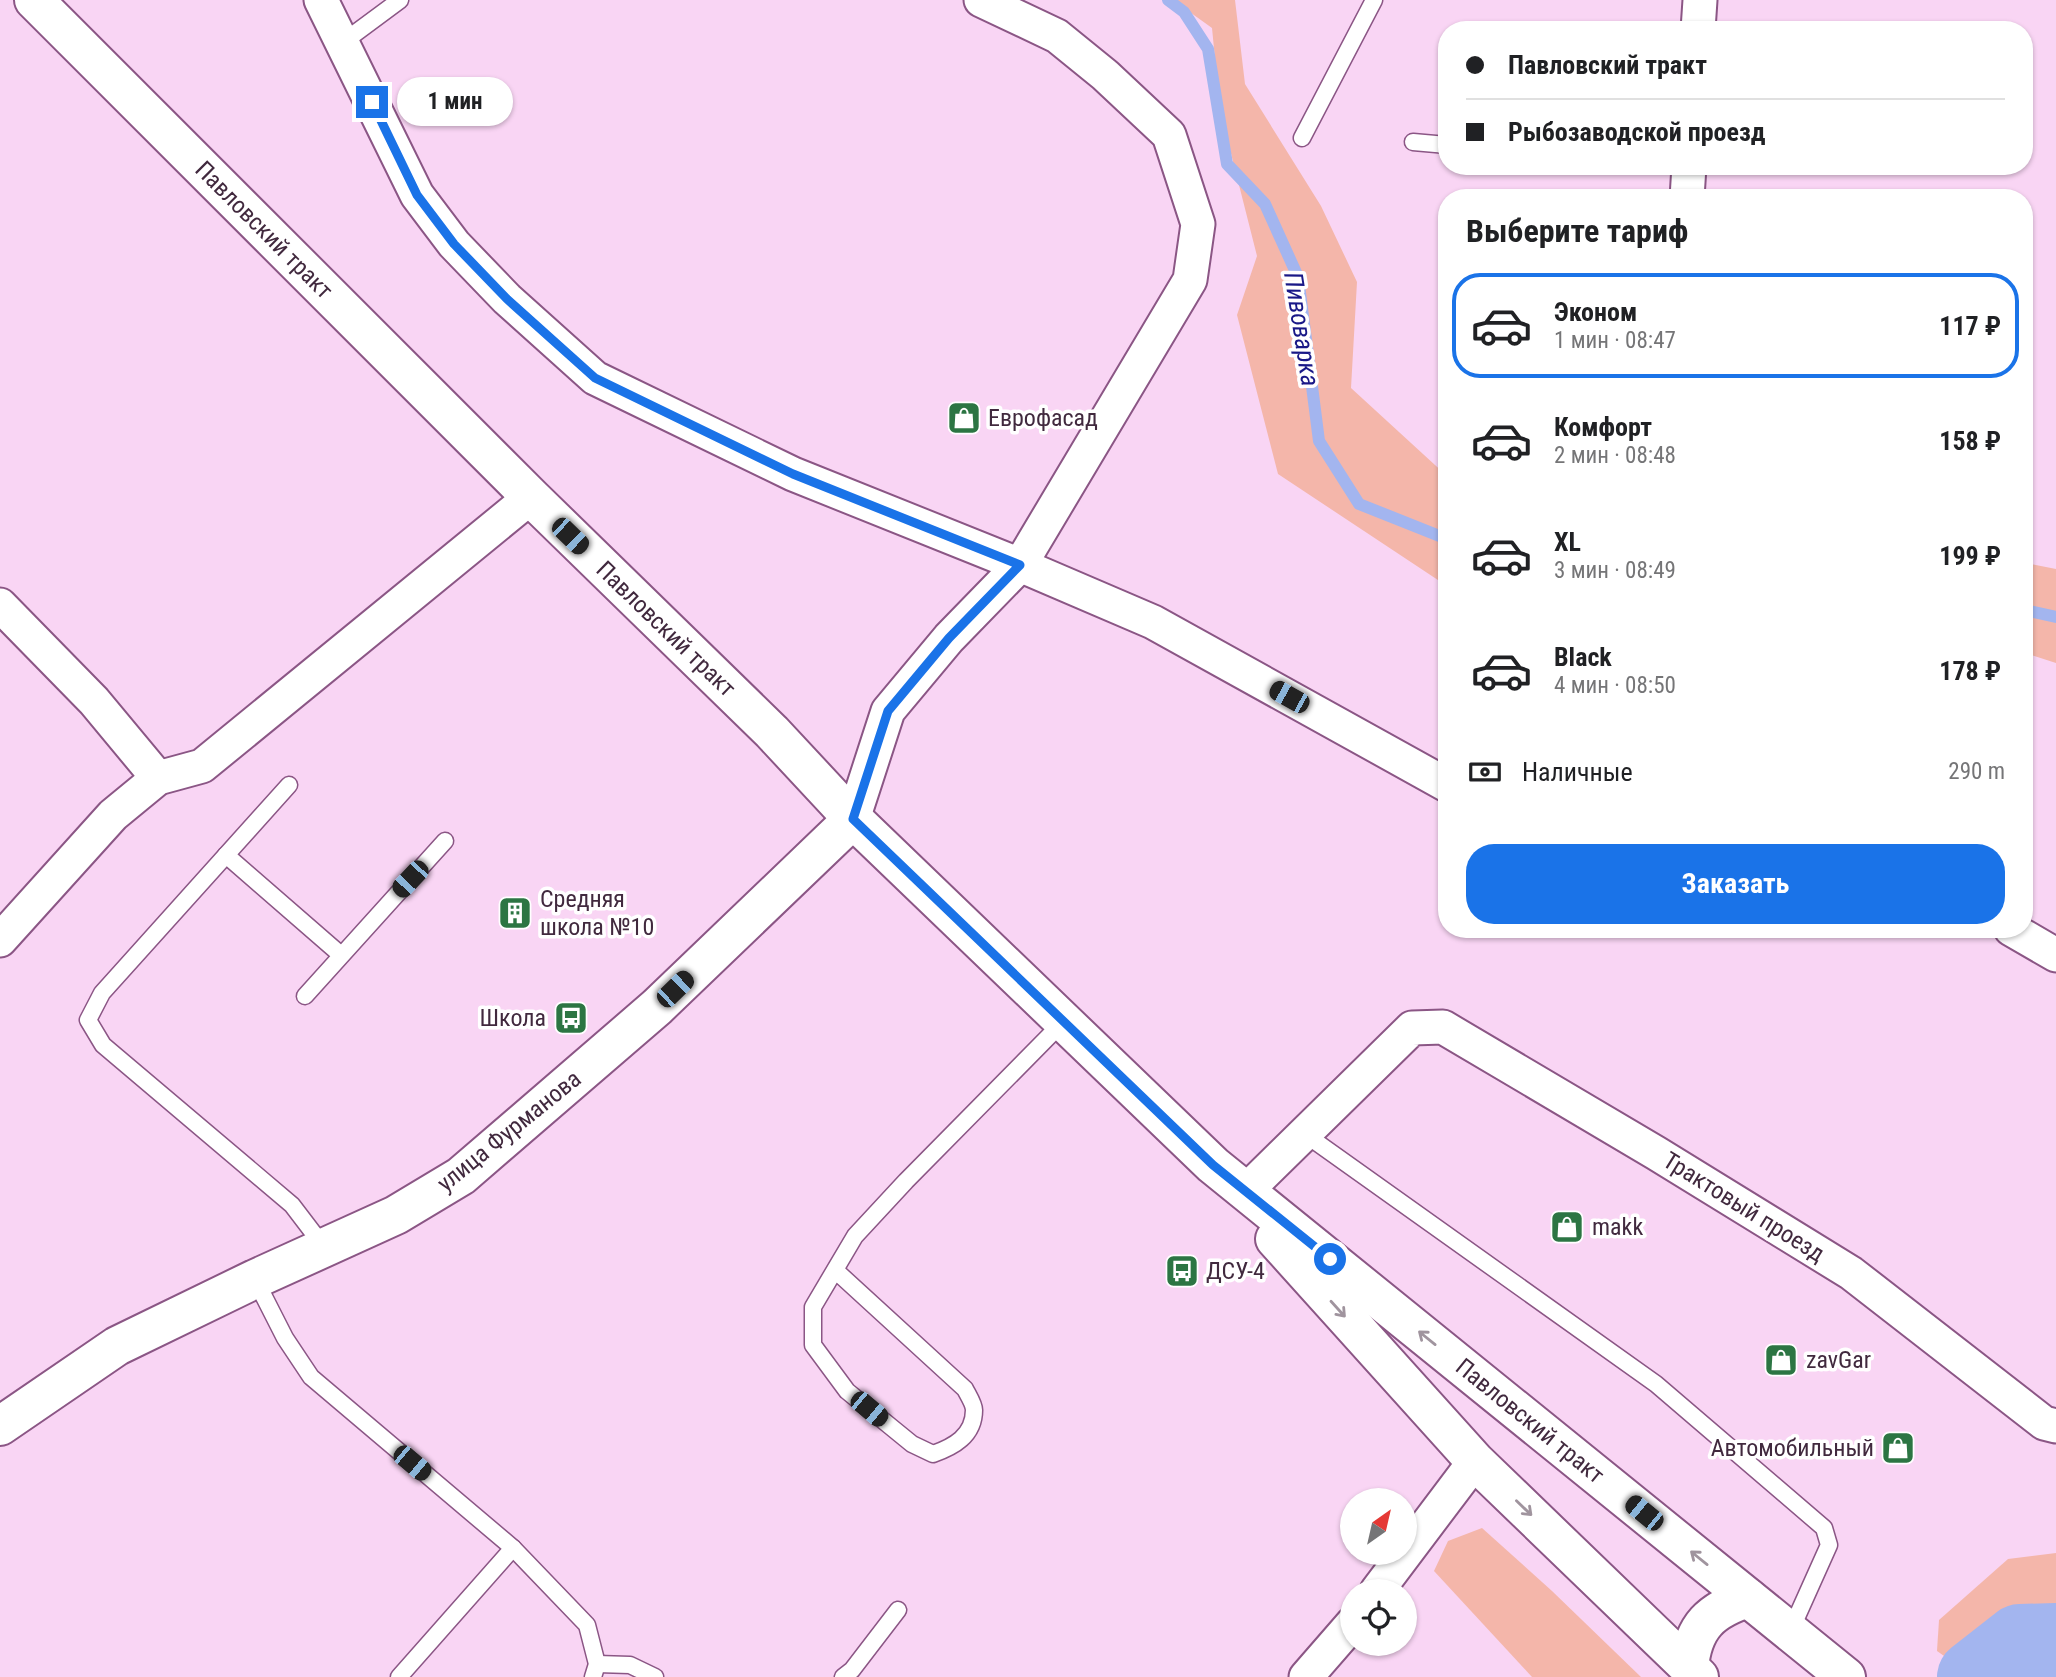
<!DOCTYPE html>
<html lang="ru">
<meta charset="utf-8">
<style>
body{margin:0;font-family:"Roboto Condensed",sans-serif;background:#f6f6f6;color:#202124;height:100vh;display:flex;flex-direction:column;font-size:26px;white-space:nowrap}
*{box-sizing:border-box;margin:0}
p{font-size:23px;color:#757577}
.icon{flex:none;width:38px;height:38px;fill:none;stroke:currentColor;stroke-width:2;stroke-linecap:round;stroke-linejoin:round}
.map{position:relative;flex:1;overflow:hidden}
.drawer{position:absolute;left:1438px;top:189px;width:595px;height:749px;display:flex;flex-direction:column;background:#fff;border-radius:28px;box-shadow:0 2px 5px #0004}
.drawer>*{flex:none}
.banner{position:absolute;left:1438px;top:21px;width:595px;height:154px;border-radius:28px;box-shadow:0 2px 5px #0004;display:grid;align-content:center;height:154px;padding:0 28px;background:#fff}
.needle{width:46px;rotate:34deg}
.fabs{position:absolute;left:1340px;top:1488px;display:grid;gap:14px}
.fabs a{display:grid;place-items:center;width:77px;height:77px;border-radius:50%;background:#fff;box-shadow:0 2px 5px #0004;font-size:35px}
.end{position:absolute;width:32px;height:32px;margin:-16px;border:9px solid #1a73e8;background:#fff;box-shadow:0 0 0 4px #fff}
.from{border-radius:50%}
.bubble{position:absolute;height:49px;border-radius:24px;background:#fff;box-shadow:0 2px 5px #0004;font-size:23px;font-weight:700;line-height:49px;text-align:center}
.car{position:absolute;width:21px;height:42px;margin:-21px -10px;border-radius:9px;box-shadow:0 0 5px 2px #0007;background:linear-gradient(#222 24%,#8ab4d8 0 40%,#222 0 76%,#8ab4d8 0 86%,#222 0)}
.banner b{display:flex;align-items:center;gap:24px;height:66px;font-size:26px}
.banner b+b{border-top:2px solid #e0e0e0}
.banner i{width:18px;height:18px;background:#202124}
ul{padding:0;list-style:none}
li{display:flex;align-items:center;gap:21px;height:105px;margin:0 14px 10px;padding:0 14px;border:4px solid transparent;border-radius:28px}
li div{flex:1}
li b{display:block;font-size:26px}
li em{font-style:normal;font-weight:700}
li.active{border-color:#1a73e8}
li>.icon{width:63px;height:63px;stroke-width:1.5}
h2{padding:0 28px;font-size:32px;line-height:84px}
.pay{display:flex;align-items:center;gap:18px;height:77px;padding:0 28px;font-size:26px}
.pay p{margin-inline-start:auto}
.button{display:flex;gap:14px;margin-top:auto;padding:14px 28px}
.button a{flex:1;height:80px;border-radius:28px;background:#1a73e8;color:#fff;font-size:28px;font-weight:700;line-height:80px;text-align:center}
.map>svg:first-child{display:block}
.green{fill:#f4b6aa}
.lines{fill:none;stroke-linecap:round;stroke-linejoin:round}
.stream{stroke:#a3b5ef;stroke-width:12}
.river{stroke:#a3b5ef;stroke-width:74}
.service-casing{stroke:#8b5685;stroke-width:19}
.minor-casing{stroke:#8b5685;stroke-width:37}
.tertiary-casing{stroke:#8b5685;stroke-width:42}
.primary-casing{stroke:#8b5685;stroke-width:42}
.service{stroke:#fff;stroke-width:16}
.minor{stroke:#fff;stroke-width:33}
.tertiary{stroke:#fff;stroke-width:38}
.primary{stroke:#fff;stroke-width:38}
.oneway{stroke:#a0949e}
.route{stroke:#1a73e8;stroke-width:9}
.labels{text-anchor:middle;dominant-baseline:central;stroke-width:7;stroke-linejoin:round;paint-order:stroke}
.street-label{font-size:24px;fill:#41293e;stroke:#fff}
.poi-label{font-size:24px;fill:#41293e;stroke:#fff;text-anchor:start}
.water-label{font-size:26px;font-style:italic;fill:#191887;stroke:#fff}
</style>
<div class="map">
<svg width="2056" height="1677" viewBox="0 0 2056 1677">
<rect width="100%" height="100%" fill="#f9d5f4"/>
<g class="green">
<path d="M1173 0H1235L1245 84 1321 206 1357 282 1351 388 1447 476V586L1278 474 1237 315 1257 256 1220 110 1212 28Z"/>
<path d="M2025 563 2056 569V663L2025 653Z"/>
<path d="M1482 1528 1552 1591 1641 1677H1532L1434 1571 1448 1541Z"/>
<path d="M2056 1553V1677H1974L1937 1651 1939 1620 2008 1559Z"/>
</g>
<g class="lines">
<g class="stream">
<path d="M1168 0 1184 12 1208 49 1227 164 1265 204 1298 277 1319 441 1359 504 1447 539"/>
<path d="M2025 610 2056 617"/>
</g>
<path class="river" d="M1974 1677 2020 1641 2056 1640"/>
<defs>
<g id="service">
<path d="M342 43 400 0"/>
<path d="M1302 138 1374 0"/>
<path d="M1413 142 1447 145"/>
<path d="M289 785 102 993 88 1020 103 1045 292 1205 324 1247"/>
<path d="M226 855 341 955"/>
<path d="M305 996 445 841"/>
<path d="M1305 1134 1656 1384 1824 1528 1829 1545 1790 1632"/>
<path d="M835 1270 965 1389C968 1395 974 1404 974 1410 974 1436 953 1447 933 1454L912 1444 847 1391 813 1345V1307L855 1236 906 1181 1064 1021"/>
<path d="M255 1279 285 1338 311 1377 513 1548 587 1625 597 1664 593 1677"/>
<path d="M597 1664 630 1665 655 1677"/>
<path d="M399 1677 513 1548"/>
<path d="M843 1677 852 1670 898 1610"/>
</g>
<g id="minor">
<path d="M321 0 417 195 454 244 507 299 595 378 793 474 1020 565 1153 622 1447 785"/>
<path d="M1698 30 1700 0"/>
<path d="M1687 198 1689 166"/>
<path d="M0 605 94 701 158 778"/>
<path d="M853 819 888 711 949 638 1020 565 1190 280 1198 224 1169 135 1105 75 1057 36 981 0"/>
<path d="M2011 929 2056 955"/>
<path d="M0 940 113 815 158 778 202 766 531 497"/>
<path d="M1246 1191 1412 1028 1443 1027 1656 1153 1851 1273 2044 1423 2056 1426"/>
<path d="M1377 1591 1475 1461"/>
<path d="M1306 1677 1353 1623"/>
</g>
<path id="tertiary" d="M0 1426 117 1346 255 1279 396 1215 461 1176 657 1007 853 819"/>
<g id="primary">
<path d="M34 0 531 497 772 732 853 819 1213 1165 1846 1677"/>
<path d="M1275 1239 1475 1461 1699 1677"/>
<path d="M1689 1667C1693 1626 1711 1610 1748 1598"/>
</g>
</defs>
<use href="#service" class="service-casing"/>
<use href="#minor" class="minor-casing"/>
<use href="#tertiary" class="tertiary-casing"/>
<use href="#primary" class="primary-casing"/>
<use href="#service" class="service"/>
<use href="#minor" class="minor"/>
<use href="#tertiary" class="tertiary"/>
<use href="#primary" class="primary"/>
</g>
<defs><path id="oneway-shaft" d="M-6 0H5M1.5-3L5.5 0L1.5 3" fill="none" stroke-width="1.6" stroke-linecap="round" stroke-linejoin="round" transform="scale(1.75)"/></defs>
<g class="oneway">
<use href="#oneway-shaft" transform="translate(1338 1309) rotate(48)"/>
<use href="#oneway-shaft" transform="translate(1427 1338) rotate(-141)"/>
<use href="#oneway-shaft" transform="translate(1524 1508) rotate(44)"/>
<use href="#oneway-shaft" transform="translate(1699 1558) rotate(-141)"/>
</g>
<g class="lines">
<path class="route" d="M372 102 417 195 454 244 507 299 595 378 793 474 1020 565 949 638 888 711 853 819 1213 1165 1330 1259"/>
</g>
<defs>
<symbol id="shop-square" viewBox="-11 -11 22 22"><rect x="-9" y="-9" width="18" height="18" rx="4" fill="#2c7543" stroke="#fff"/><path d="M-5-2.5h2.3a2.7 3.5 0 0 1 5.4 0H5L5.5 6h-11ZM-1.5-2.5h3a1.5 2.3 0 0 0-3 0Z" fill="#fff"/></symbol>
<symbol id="building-square" viewBox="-11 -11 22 22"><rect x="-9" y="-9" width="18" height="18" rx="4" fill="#2c7543" stroke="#fff"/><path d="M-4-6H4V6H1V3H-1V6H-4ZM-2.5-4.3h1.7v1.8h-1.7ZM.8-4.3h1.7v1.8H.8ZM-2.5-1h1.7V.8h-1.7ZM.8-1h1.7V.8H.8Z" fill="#fff"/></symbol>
<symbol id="bus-square" viewBox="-11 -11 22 22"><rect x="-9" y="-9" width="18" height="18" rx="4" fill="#2c7543" stroke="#fff"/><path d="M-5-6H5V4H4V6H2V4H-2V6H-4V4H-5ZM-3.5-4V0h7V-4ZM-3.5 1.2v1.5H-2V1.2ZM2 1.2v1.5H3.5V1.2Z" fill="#fff"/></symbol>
</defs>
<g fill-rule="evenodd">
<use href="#shop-square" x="945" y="399" width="38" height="38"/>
<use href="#building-square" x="496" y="894" width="38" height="38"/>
<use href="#bus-square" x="552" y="999" width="38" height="38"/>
<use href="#shop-square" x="1548" y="1208" width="38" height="38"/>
<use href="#bus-square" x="1163" y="1252" width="38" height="38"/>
<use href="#shop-square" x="1762" y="1341" width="38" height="38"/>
<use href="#shop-square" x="1879" y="1429" width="38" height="38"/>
</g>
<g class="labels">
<g class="street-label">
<text transform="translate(264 230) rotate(45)">Павловский тракт</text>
<text transform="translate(666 629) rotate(44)">Павловский тракт</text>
<text transform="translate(509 1131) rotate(-39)">улица Фурманова</text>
<text transform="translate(1744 1207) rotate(32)">Трактовый проезд</text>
<text transform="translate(1530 1421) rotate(39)">Павловский тракт</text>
</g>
<g class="poi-label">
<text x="988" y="418">Еврофасад</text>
<text x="540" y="899">Средняя<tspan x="540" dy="28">школа №10</tspan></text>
<text x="546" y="1018" text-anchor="end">Школа</text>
<text x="1592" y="1227">makk</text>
<text x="1206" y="1271">ДСУ-4</text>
<text x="1806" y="1360">zavGar</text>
<text x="1874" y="1448" text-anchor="end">Автомобильный</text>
</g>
<g class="water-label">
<text transform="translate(1302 329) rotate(81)">Пивоварка</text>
</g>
</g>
</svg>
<div class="fabs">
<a><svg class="needle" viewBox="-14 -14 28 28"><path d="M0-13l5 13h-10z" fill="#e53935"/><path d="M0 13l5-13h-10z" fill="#757577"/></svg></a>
<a><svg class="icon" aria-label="locate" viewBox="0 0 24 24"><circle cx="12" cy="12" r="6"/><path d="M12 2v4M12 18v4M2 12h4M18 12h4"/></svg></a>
</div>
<i class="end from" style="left:1330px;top:1259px"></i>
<i class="end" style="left:372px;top:102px"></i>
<div class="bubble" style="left:397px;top:77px;width:116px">1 мин</div>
<i class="car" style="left:570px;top:536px;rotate:134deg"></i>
<i class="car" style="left:1289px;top:697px;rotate:299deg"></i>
<i class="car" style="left:410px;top:879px;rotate:223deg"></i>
<i class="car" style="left:675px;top:989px;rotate:46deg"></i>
<i class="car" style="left:869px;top:1409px;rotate:130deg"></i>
<i class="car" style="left:412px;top:1463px;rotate:130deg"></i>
<i class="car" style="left:1644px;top:1513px;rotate:309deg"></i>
<div class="banner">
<b><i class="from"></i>Павловский тракт</b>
<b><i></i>Рыбозаводской проезд</b>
</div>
<section class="drawer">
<h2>Выберите тариф</h2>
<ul>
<li class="active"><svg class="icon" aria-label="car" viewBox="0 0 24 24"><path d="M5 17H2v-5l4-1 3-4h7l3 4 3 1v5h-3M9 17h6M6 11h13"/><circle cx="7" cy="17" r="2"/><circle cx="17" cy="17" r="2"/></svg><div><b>Эконом</b><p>1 мин · 08:47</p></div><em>117 ₽</em></li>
<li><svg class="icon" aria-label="car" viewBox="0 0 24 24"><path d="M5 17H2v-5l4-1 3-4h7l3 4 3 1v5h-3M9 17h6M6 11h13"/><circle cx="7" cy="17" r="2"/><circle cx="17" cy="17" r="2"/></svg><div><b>Комфорт</b><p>2 мин · 08:48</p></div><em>158 ₽</em></li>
<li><svg class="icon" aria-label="car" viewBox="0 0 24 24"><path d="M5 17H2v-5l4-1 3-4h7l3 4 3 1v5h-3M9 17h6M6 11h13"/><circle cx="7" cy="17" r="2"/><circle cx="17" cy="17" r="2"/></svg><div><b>XL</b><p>3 мин · 08:49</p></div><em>199 ₽</em></li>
<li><svg class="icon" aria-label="car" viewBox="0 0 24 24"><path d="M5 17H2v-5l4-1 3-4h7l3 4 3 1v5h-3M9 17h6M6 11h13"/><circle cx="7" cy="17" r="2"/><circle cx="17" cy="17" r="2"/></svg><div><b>Black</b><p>4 мин · 08:50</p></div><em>178 ₽</em></li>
</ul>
<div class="pay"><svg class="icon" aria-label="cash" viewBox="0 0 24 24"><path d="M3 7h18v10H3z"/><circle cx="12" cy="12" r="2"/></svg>Наличные<p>290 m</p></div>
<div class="button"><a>Заказать</a></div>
</section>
</div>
